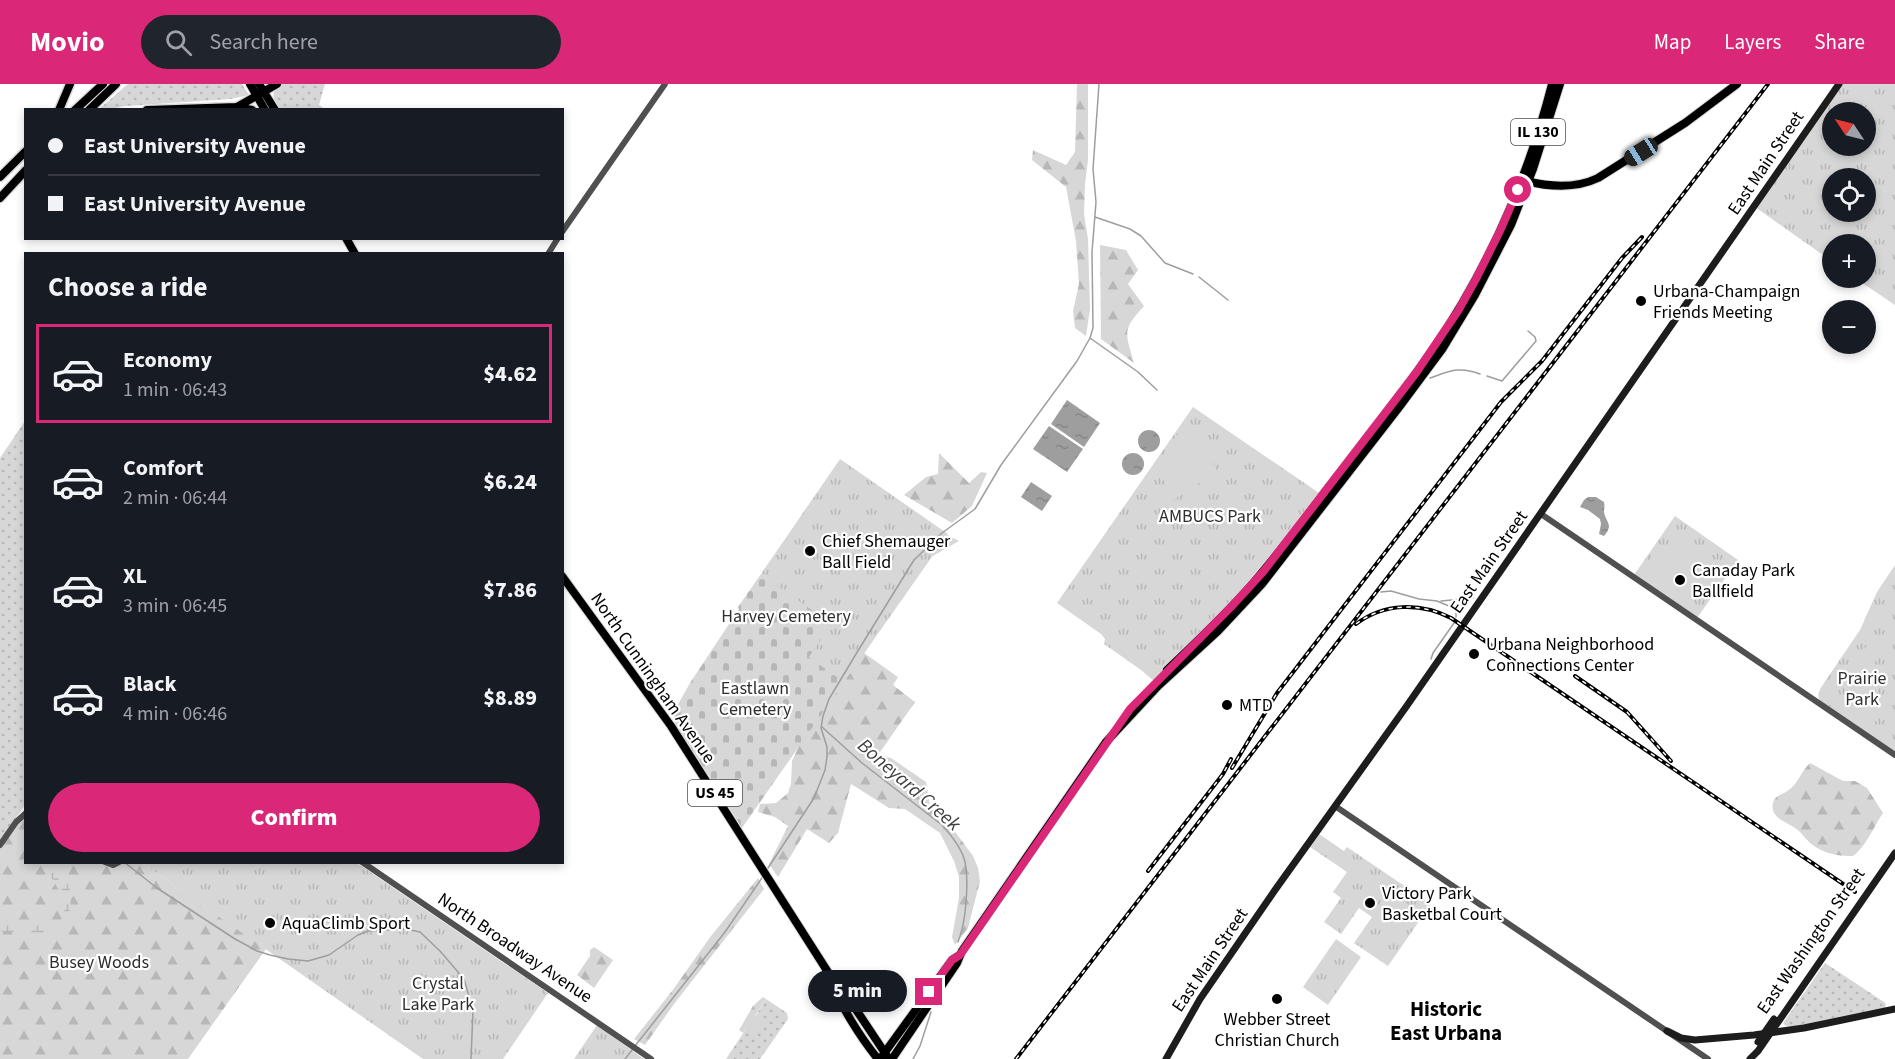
<!DOCTYPE html>
<meta charset="utf-8">
<style>
body{margin:0;font-family:"Source Sans 3",sans-serif;background:#20242c;color:#f1f3f6;height:100vh;display:flex;flex-direction:column;font-size:22px;white-space:nowrap}
*{box-sizing:border-box;margin:0}
p{font-size:20px;color:#9ea1a6}
.icon{flex:none;width:33px;height:33px;fill:none;stroke:currentColor;stroke-width:2;stroke-linecap:round;stroke-linejoin:round}
.map{position:relative;flex:1;overflow:hidden}
.details{position:absolute;left:24px;top:168px;width:540px;height:612px;display:flex;flex-direction:column;background:#171b24;border-radius:0px;box-shadow:0 3px 9px #0003}
.details>*{flex:none}
.banner{position:absolute;left:24px;top:24px;width:540px;height:132px;border-radius:0px;box-shadow:0 3px 9px #0003;display:grid;align-content:center;height:132px;padding:0 24px;background:#171b24}
.needle{width:39px;rotate:305deg}
.controls{position:absolute;left:1822px;top:18px;display:grid;gap:12px}
.controls a{display:grid;place-items:center;width:54px;height:54px;border-radius:50%;background:#171b24;box-shadow:0 3px 9px #0003;font-size:30px}
.end{position:absolute;width:27px;height:27px;margin:-14px;border:8px solid #db2777;background:#fff;box-shadow:0 0 0 3px #fff}
.from{border-radius:50%}
.bubble{position:absolute;height:42px;border-radius:21px;background:#171b24;box-shadow:0 3px 9px #0003;font-size:20px;font-weight:800;line-height:42px;text-align:center}
.car{position:absolute;width:18px;height:36px;margin:-18px -9px;border-radius:8px;box-shadow:0 0 4px 2px #0007;background:linear-gradient(#222 24%,#8ab4d8 0 40%,#222 0 76%,#8ab4d8 0 86%,#222 0)}
.banner b{display:flex;align-items:center;gap:21px;height:57px;font-size:22px}
.banner b+b{border-top:2px solid #363941}
.banner i{width:15px;height:15px;background:#f1f3f6}
ul{padding:0;list-style:none}
li{display:flex;align-items:center;gap:18px;height:99px;margin:0 12px 9px;padding:0 12px;border:3px solid transparent;border-radius:0px}
li div{flex:1}
li b{display:block;font-size:22px}
li em{font-style:normal;font-weight:800}
li.active{border-color:#db2777}
li>.icon{width:54px;height:54px;stroke-width:1.5}
h2{padding:0 24px;font-size:27px;line-height:72px}
.primary-button{display:flex;gap:12px;margin-top:auto;padding:12px 24px}
.primary-button a{flex:1;height:69px;border-radius:36px;background:#db2777;color:#fff;font-size:24px;font-weight:800;line-height:69px;text-align:center}
header{display:flex;align-items:center;gap:36px;box-sizing:border-box;height:84px;padding:0 30px;background:#db2777;color:#fff}
header strong{font-size:28px}
nav{display:flex;gap:33px;margin-inline-start:auto;font-size:21px}
.search{width:420px;height:54px;background:#20242c;display:flex;align-items:center;gap:15px;box-sizing:border-box;padding:0 21px;border-radius:33px;color:#9ea1a6;font-size:22px}
.map>svg:first-child{display:block}
.grass{fill:url(#grass-dots)}
.forest{fill:url(#forest-firs)}
.wetland{fill:url(#wetland-marsh)}
.cemetery{fill:url(#cemetery-stones)}
.park{fill:url(#park-tufts);fill-rule:evenodd}
.pitch{fill:#d7d7d7}
.water{fill:url(#water-ripples)}
.lines{fill:none;stroke-linecap:round;stroke-linejoin:round}
.stream{stroke:#9e9e9e;stroke-width:1.5}
.primary-casing{stroke:#dbdbdb;stroke-width:10}
.motorway-casing{stroke:#dbdbdb;stroke-width:11}
.tertiary{stroke:#505050;stroke-width:6}
.secondary{stroke:#1d1d1d;stroke-width:7}
.primary{stroke:#000;stroke-width:8}
.motorway{stroke:#000;stroke-width:8}
.rail-casing{stroke:#000;stroke-width:4}
.rail{stroke:#fff;stroke-width:1.5;stroke-dasharray:4.5;stroke-linecap:butt}
.route{stroke:#db2777;stroke-width:8}
.poi-dot{fill:#000;stroke:#fff;stroke-width:2}
.labels{text-anchor:middle;dominant-baseline:central;stroke-width:4.5;stroke-linejoin:round;paint-order:stroke}
.shield{fill:#fff;stroke:#4c4c4c;stroke-width:1.5}
.shield-label{font-size:16px;font-weight:bold;fill:#000}
.street-label{font-size:18px;fill:#000;stroke:#fff}
.poi-label{font-size:18px;fill:#000;stroke:#fff;text-anchor:start}
.park-label{font-size:18px;fill:#2e2e2e;stroke:#fff}
.water-label{font-size:20px;font-style:italic;fill:#3f3f3f;stroke:#fff}
.quarter-label{font-size:21px;font-weight:bold;fill:#000;stroke:#fff}
</style>
<header>
<strong>Movio</strong>
<div class="search"><svg class="icon" aria-label="search" viewBox="0 0 24 24"><circle cx="10" cy="10" r="6"/><path d="M15 15l6 6"/></svg>Search here</div>
<nav><a>Map</a><a>Layers</a><a>Share</a></nav>
</header>
<div class="map">
<svg width="1895" height="975" viewBox="0 0 1895 975">
<defs>
<pattern id="grass-dots" width="8" height="8" patternUnits="userSpaceOnUse" patternTransform="scale(1.5)"><rect width="8" height="8" fill="#d7d7d7"/><path d="M2 2h.1M6 6h.1" fill="none" stroke="#b7b7b7" stroke-width="1.8" stroke-linecap="round"/></pattern>
<pattern id="forest-firs" width="22" height="20" patternUnits="userSpaceOnUse" patternTransform="scale(1.5)"><rect width="22" height="20" fill="#d7d7d7"/><path d="M5 1l3.5 6h-7zM16 11l3.5 6h-7z" fill="#b7b7b7"/></pattern>
<pattern id="wetland-marsh" width="20" height="14" patternUnits="userSpaceOnUse" patternTransform="scale(1.5)"><rect width="20" height="14" fill="#d7d7d7"/><path d="M1 5h8M5 5V1M11 12h8M15 12V8" fill="none" stroke="#b7b7b7"/></pattern>
<pattern id="cemetery-stones" width="16" height="16" patternUnits="userSpaceOnUse" patternTransform="scale(1.5)"><rect width="16" height="16" fill="#d7d7d7"/><path d="M2 7V4a2 2 0 0 1 4 0v3zM10 15v-3a2 2 0 0 1 4 0v3z" fill="#b7b7b7"/></pattern>
<pattern id="park-tufts" width="24" height="20" patternUnits="userSpaceOnUse" patternTransform="scale(1.5)"><rect width="24" height="20" fill="#d7d7d7"/><path d="M3 7l-1-3M5 7V3M7 7l1-3M15 17l-1-3M17 17v-4M19 17l1-3" fill="none" stroke="#b7b7b7"/></pattern>
<pattern id="water-ripples" width="26" height="14" patternUnits="userSpaceOnUse" patternTransform="scale(1.5)"><rect width="26" height="14" fill="#9e9e9e"/><path d="M2 4q2-2 4 0t4 0M15 11q2-2 4 0t4 0" fill="none" stroke="#868686"/></pattern>
</defs>
<rect width="100%" height="100%" fill="#fff"/>
<g class="grass">
<path d="M128 0H242L249 11 231 15 125 22 111 25H99Z"/>
<path d="M282 0H325L319 21 325 25H278C272 15 271 7 282 0Z"/>
<path d="M25 337V721L0 756V374Z"/>
<path d="M1825 879 1884 918 1886 920 1885 925C1871 927 1794 945 1787 942 1785 942 1784 940 1783 939Z"/>
<path d="M766 915 787 929 788 935 760 975H726L746 945 763 942 755 933Z"/>
</g>
<g class="forest">
<path d="M1077 0H1088V76L1085 100 1084 130 1088 155 1090 225 1086 252 1075 244 1073 227 1079 200 1076 157 1066 103 1032 76 1033 66 1066 81 1075 68Z"/>
<path d="M1100 161 1126 166 1138 186 1128 200 1144 222C1122 246 1125 248 1134 279L1101 255Z"/>
<path d="M939 369 969 399 981 388 987 389 972 422 952 439 904 411 926 393 938 390Z"/>
<path d="M938 446 959 457 931 473 864 569 898 593 893 601 915 618 878 671 891 674 926 698 930 723 953 745 973 772 978 784 980 797 968 844 955 861 952 853 959 814V793L954 777 940 749 905 725 889 724 851 700 838 749 829 759 807 745 778 793 769 780 788 742 775 733 758 728 760 720 776 719 788 709 791 700 792 677 813 632 766 491Z"/>
<path d="M1810 679 1843 697H1855L1867 704 1883 729C1874 742 1866 763 1853 772 1842 772 1831 771 1821 766 1812 762 1806 755 1800 748 1792 739 1769 736 1773 719 1775 710 1784 711 1790 705 1798 699 1802 686 1810 679Z"/>
<path d="M25 729 26 778 142 779 266 865 188 975H0V761Z"/>
<path d="M758 794 764 805 674 920 645 961 634 955 672 907 711 852Z"/>
<path d="M594 863 613 876 594 904 577 891 590 872V866Z"/>
<path d="M763 913 766 915 755 932 763 942 758 948 746 945 743 949 739 946 753 922Z"/>
</g>
<path class="wetland" d="M43 779H52C58 787 67 796 70 806 73 823 67 849 47 852 31 854 15 846 0 848V835L48 843 59 841 66 822 61 810Z"/>
<path class="cemetery" d="M761 490 832 540 809 573 844 598 742 744 674 638 672 631 690 599 739 525 738 523Z"/>
<g class="park">
<path d="M1840 0H1895V221L1855 194H1866V160H1833V178L1755 123ZM1833 28H1866V62H1833ZM1833 94H1866V128H1833Z"/>
<path d="M1193 323 1322 411 1212 542 1155 598 1141 586 1104 560 1105 555 1101 550 1057 519Z"/>
<path d="M840 375 948 450 844 598 809 573 832 540 761 490Z"/>
<path d="M1675 432 1738 476 1697 534 1634 491Z"/>
<path d="M1895 481V668L1820 617C1816 610 1820 605 1824 599L1860 546 1877 508Z"/>
<path d="M1319 750 1344 767 1347 763 1431 820 1388 882 1354 859 1372 833 1359 824 1341 850 1324 838 1341 814 1333 808 1347 788 1310 763Z"/>
<path d="M142 779H357L548 909 503 975H423Z"/>
<path d="M1336 855 1361 873 1328 921 1303 903Z"/>
<path d="M597 941 644 975H574Z"/>
</g>
<g class="pitch">
<path d="M1188 342 1216 384V388L1173 416C1154 390 1162 360 1188 342Z"/>
<path d="M1678 468H1691L1709 476 1686 508H1682L1651 485 1661 474Z"/>
<path d="M1867 561 1880 571 1865 591 1852 582Z"/>
<path d="M1856 594 1890 617 1875 638 1842 615Z"/>
</g>
<g class="water">
<path d="M1067 316 1100 339 1084 363 1051 340Z"/>
<path d="M1049 342 1083 365 1067 388 1033 365Z"/>
<circle cx="1149" cy="357" r="11"/>
<circle cx="1133" cy="380" r="11"/>
<path d="M1031 398 1052 412 1042 427 1021 413Z"/>
<path d="M1588 413H1596L1604 418C1605 422 1604 425 1604 428 1606 439 1614 440 1604 452L1599 450 1601 440 1600 435 1588 426 1580 423 1584 416Z"/>
</g>
<g class="lines">
<g class="stream">
<path d="M1095 133 1130 145 1141 152 1165 179 1193 190"/>
<path d="M1199 193 1228 216"/>
<path d="M1090 254 1138 288 1157 306"/>
<path d="M1487 292 1502 297 1536 257 1535 253 1528 247"/>
<path d="M1430 294C1450 287 1459 282 1480 290"/>
<path d="M1381 508 1391 507 1419 515 1437 517 1456 525V533"/>
<path d="M1441 517 1473 514"/>
<path d="M1431 575 1433 569 1454 539"/>
<path d="M822 643 862 679 942 741C951 751 962 764 965 778 969 799 966 839 958 858"/>
<path d="M124 778 157 804 235 855 257 867 270 871 288 875 308 877 329 871 358 851 368 847 406 845 420 848 440 867 464 895 473 926 471 975"/>
<path d="M766 787 814 714 825 686 827 673V663L821 644 823 632 829 615 856 570 914 476 942 449 975 425 1001 381 1077 277 1090 254 1093 244 1092 168 1096 118 1093 85 1099 0"/>
<path d="M635 962 725 848 764 791"/>
<path d="M625 975 632 966"/>
<path d="M913 975 920 962 931 928"/>
</g>
<defs>
<g id="primary">
<path d="M250 0 265 26"/>
<path d="M259 0 275 26"/>
<path d="M1526 97C1550 103 1575 105 1598 94L1685 39 1737 0"/>
<path d="M346 154 355 170"/>
<path d="M562 492 671 642 833 896 839 900 889 975"/>
<path d="M1167 586C1194 560 1222 534 1247 506 1283 465 1315 420 1349 377 1377 340 1407 303 1434 264 1488 184 1528 94 1552 0"/>
<path d="M833 896C836 917 864 958 878 975"/>
<path d="M880 975 952 876 960 871"/>
<path d="M892 975 957 879 962 867 1106 658 1158 602 1218 547 1262 500 1400 322 1443 264 1475 211 1511 141 1533 85 1560 0"/>
</g>
<g id="motorway">
<path d="M237 23 252 26"/>
<path d="M59 26 70 0"/>
<path d="M75 26 103 0"/>
<path d="M89 26 116 0"/>
<path d="M147 26 237 23 277 0"/>
<path d="M0 93 26 67"/>
<path d="M0 114 26 86"/>
</g>
</defs>
<use href="#primary" class="primary-casing"/>
<use href="#motorway" class="motorway-casing"/>
<g class="tertiary">
<path d="M562 148 665 0"/>
<path d="M548 170 558 154"/>
<path d="M1541 430 1895 671"/>
<path d="M1335 722 1708 975"/>
<path d="M0 761 16 738 26 729"/>
<path d="M105 778 113 781 119 778"/>
<path d="M362 778 651 975"/>
</g>
<g class="secondary">
<path d="M1667 947 1681 954 1695 956 1754 951 1804 944 1895 925"/>
<path d="M1758 958 1774 935"/>
<path d="M1166 975 1200 915 1275 806 1406 623 1839 0"/>
<path d="M1750 975 1758 967 1895 769"/>
</g>
<use href="#primary" class="primary"/>
<use href="#motorway" class="motorway"/>
<defs>
<g id="rail">
<path d="M1356 540C1384 519 1420 518 1451 534L1855 808"/>
<path d="M1575 592 1627 628 1671 677"/>
<path d="M1232 684 1277 609 1501 318 1542 277 1622 174 1642 153"/>
<path d="M1148 787 1223 690 1231 675"/>
<path d="M1016 975 1768 0"/>
</g>
</defs>
<use href="#rail" class="rail-casing"/>
<use href="#rail" class="rail"/>
</g>
<g class="lines">
<path class="route" d="M929 908 952 876 960 871 1130 625 1231 523 1263 488 1416 289 1458 227 1476 195 1500 147 1518 106"/>
</g>
<g class="poi-dot">
<circle cx="1641" cy="217" r="6"/>
<circle cx="810" cy="467" r="6"/>
<circle cx="1680" cy="496" r="6"/>
<circle cx="1474" cy="570" r="6"/>
<circle cx="1227" cy="621" r="6"/>
<circle cx="1370" cy="819" r="6"/>
<circle cx="270" cy="839" r="6"/>
<circle cx="1277" cy="915" r="6"/>
</g>
<g class="labels">
<g class="shield">
<rect x="1511" y="35" width="54" height="26" rx="4.5"/>
<rect x="688" y="696" width="54" height="26" rx="4.5"/>
</g>
<g class="shield-label">
<text x="1538" y="48">IL 130</text>
<text x="715" y="709">US 45</text>
</g>
<g class="street-label">
<text transform="translate(1766 79) rotate(-56)">East Main Street</text>
<text transform="translate(1489 478) rotate(-55)">East Main Street</text>
<text transform="translate(653 594) rotate(55)">North Cunningham Avenue</text>
<text transform="translate(1811 857) rotate(-55)">East Washington Street</text>
<text transform="translate(515 864) rotate(34)">North Broadway Avenue</text>
<text transform="translate(1210 876) rotate(-56)">East Main Street</text>
</g>
<g class="poi-label">
<text x="1653" y="207">Urbana-Champaign<tspan x="1653" dy="21">Friends Meeting</tspan></text>
<text x="822" y="457">Chief Shemauger<tspan x="822" dy="21">Ball Field</tspan></text>
<text x="1692" y="486">Canaday Park<tspan x="1692" dy="21">Ballfield</tspan></text>
<text x="1486" y="560">Urbana Neighborhood<tspan x="1486" dy="21">Connections Center</tspan></text>
<text x="1239" y="621">MTD</text>
<text x="1382" y="809">Victory Park<tspan x="1382" dy="21">Basketbal Court</tspan></text>
<text x="282" y="839">AquaClimb Sport</text>
<text x="1277" y="935" text-anchor="middle">Webber Street<tspan x="1277" dy="21">Christian Church</tspan></text>
</g>
<g class="park-label">
<text x="1210" y="432">AMBUCS Park</text>
<text x="786" y="532">Harvey Cemetery</text>
<text x="1862" y="594">Prairie<tspan x="1862" dy="21">Park</tspan></text>
<text x="755" y="604">Eastlawn<tspan x="755" dy="21">Cemetery</tspan></text>
<text x="99" y="878">Busey Woods</text>
<text x="438" y="899">Crystal<tspan x="438" dy="21">Lake Park</tspan></text>
</g>
<g class="water-label">
<text transform="translate(909 701) rotate(41)">Boneyard Creek</text>
</g>
<g class="quarter-label">
<text x="1446" y="925">Historic<tspan x="1446" dy="24">East Urbana</tspan></text>
</g>
</g>
</svg>
<div class="controls">
<a><svg class="needle" viewBox="-14 -14 28 28"><path d="M0-13l5 13h-10z" fill="#e53935"/><path d="M0 13l5-13h-10z" fill="#9ea1a6"/></svg></a>
<a><svg class="icon" aria-label="locate" viewBox="0 0 24 24"><circle cx="12" cy="12" r="6"/><path d="M12 2v4M12 18v4M2 12h4M18 12h4"/></svg></a>
<a>+</a>
<a>−</a>
</div>
<i class="end from" style="left:1518px;top:106px"></i>
<i class="end" style="left:929px;top:908px"></i>
<div class="bubble" style="left:808px;top:886px;width:99px">5 min</div>
<i class="car" style="left:1641px;top:68px;rotate:238deg"></i>
<div class="banner">
<b><i class="from"></i>East University Avenue</b>
<b><i></i>East University Avenue</b>
</div>
<section class="details">
<h2>Choose a ride</h2>
<ul>
<li class="active"><svg class="icon" aria-label="car" viewBox="0 0 24 24"><path d="M5 17H2v-5l4-1 3-4h7l3 4 3 1v5h-3M9 17h6M6 11h13"/><circle cx="7" cy="17" r="2"/><circle cx="17" cy="17" r="2"/></svg><div><b>Economy</b><p>1 min · 06:43</p></div><em>$4.62</em></li>
<li><svg class="icon" aria-label="car" viewBox="0 0 24 24"><path d="M5 17H2v-5l4-1 3-4h7l3 4 3 1v5h-3M9 17h6M6 11h13"/><circle cx="7" cy="17" r="2"/><circle cx="17" cy="17" r="2"/></svg><div><b>Comfort</b><p>2 min · 06:44</p></div><em>$6.24</em></li>
<li><svg class="icon" aria-label="car" viewBox="0 0 24 24"><path d="M5 17H2v-5l4-1 3-4h7l3 4 3 1v5h-3M9 17h6M6 11h13"/><circle cx="7" cy="17" r="2"/><circle cx="17" cy="17" r="2"/></svg><div><b>XL</b><p>3 min · 06:45</p></div><em>$7.86</em></li>
<li><svg class="icon" aria-label="car" viewBox="0 0 24 24"><path d="M5 17H2v-5l4-1 3-4h7l3 4 3 1v5h-3M9 17h6M6 11h13"/><circle cx="7" cy="17" r="2"/><circle cx="17" cy="17" r="2"/></svg><div><b>Black</b><p>4 min · 06:46</p></div><em>$8.89</em></li>
</ul>
<div class="primary-button"><a>Confirm</a></div>
</section>
</div>
